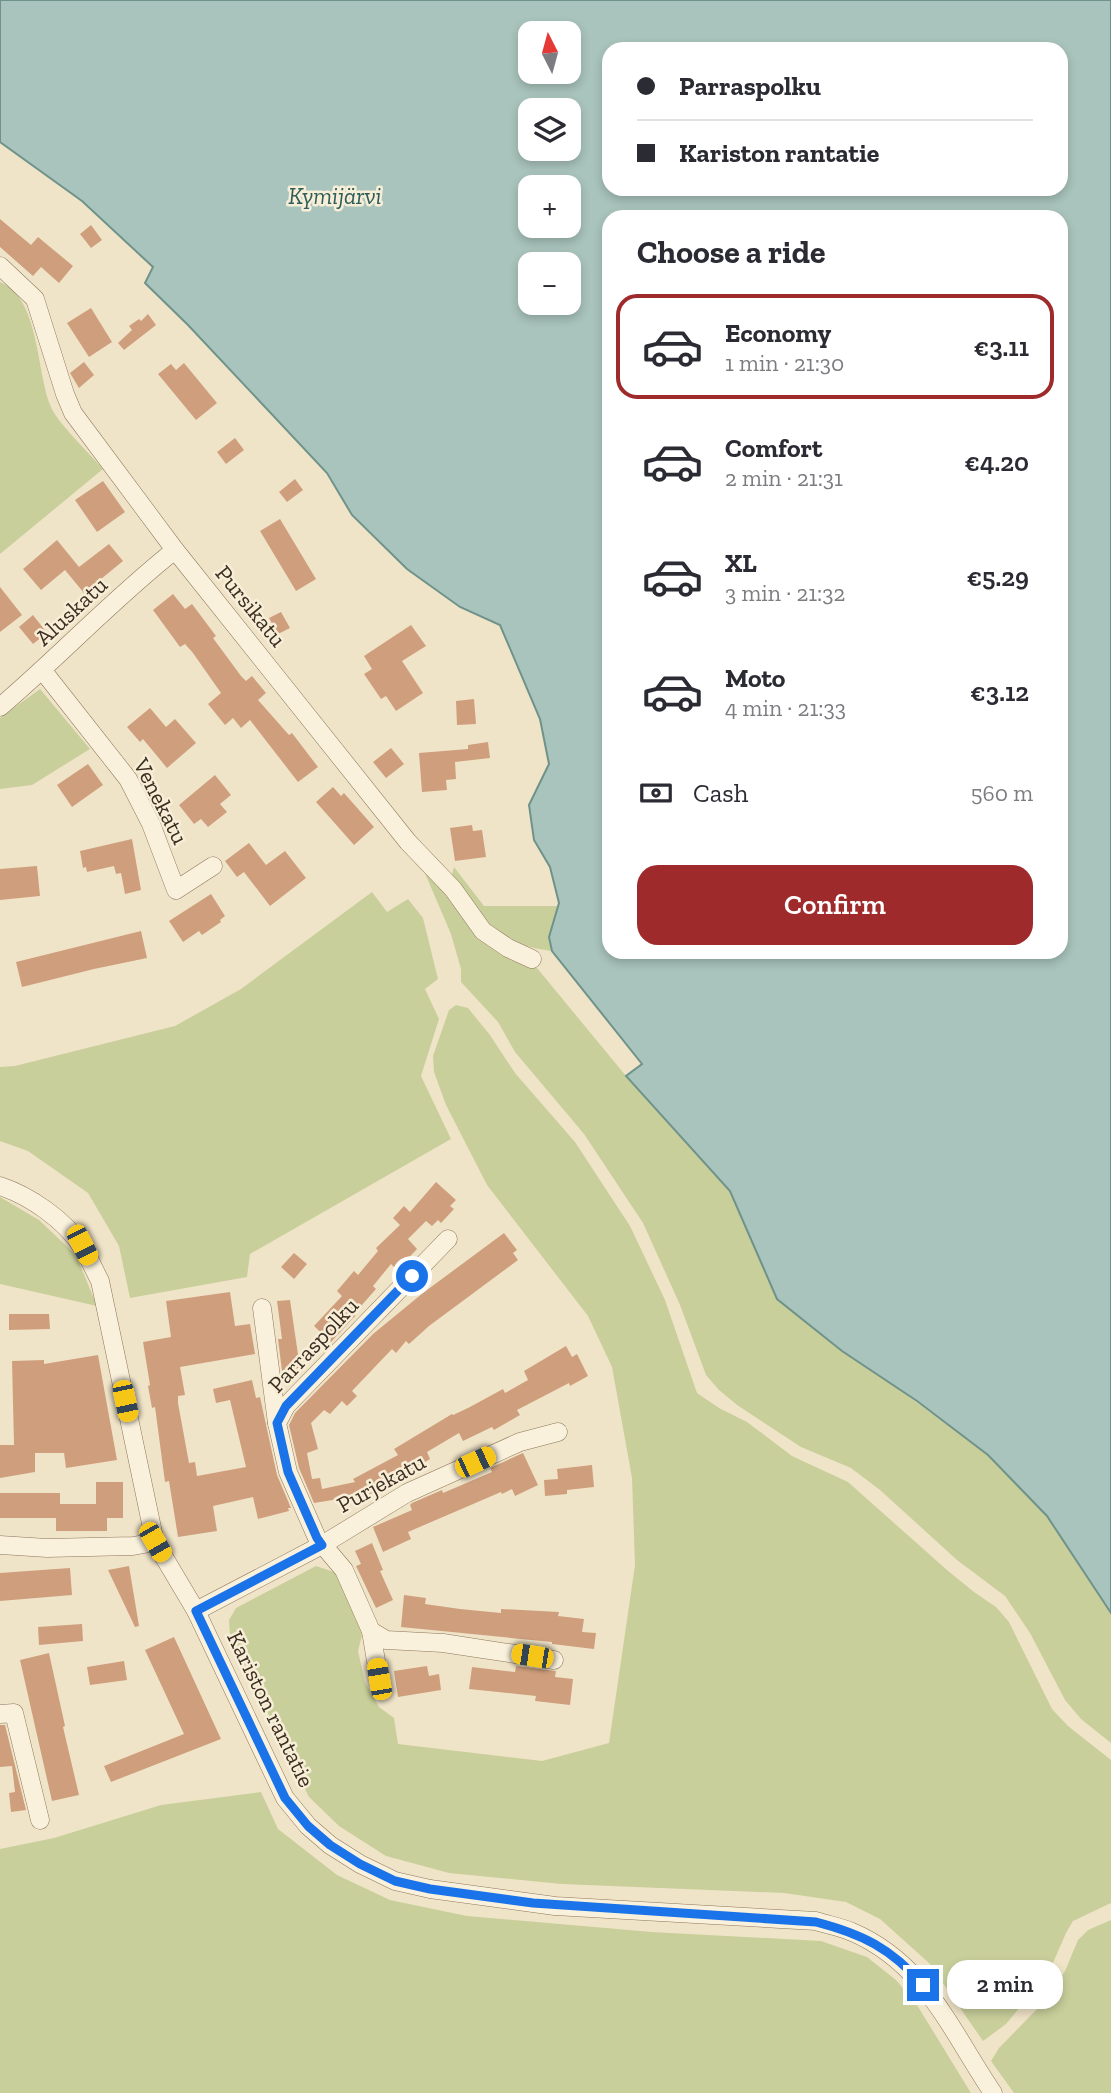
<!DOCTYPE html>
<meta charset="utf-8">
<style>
body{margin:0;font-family:"Zilla Slab",serif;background:#f2f2f3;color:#2b2b33;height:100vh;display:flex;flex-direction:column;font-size:26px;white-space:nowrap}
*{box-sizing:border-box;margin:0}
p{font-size:23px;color:#7c7c81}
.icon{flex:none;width:38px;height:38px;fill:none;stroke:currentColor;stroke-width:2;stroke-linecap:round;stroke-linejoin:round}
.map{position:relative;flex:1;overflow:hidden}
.sheet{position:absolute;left:602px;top:210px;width:466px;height:749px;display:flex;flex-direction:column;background:#fff;border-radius:21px;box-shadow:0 4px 10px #0003}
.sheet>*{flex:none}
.banner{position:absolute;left:602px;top:42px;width:466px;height:154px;border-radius:21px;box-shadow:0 4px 10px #0003;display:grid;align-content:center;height:154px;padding:0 35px;background:#fff}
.needle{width:46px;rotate:354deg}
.controls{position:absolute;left:518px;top:21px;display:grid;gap:14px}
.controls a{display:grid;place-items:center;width:63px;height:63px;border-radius:14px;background:#fff;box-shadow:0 4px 10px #0003;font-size:35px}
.end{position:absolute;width:32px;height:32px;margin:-16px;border:9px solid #1a73e8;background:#fff;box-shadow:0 0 0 4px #fff}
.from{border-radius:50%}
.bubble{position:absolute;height:49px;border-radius:21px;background:#fff;box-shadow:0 4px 10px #0003;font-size:23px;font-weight:600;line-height:49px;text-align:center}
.car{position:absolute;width:21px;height:42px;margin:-21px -10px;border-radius:9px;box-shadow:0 0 5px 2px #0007;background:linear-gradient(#f5c518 24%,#345 0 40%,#f5c518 0 76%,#345 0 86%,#f5c518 0)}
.banner b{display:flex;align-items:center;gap:24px;height:66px;font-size:26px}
.banner b+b{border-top:2px solid #e1e1e2}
.banner i{width:18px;height:18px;background:#2b2b33}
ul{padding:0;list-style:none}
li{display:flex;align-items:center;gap:21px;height:105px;margin:0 14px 10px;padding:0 21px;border:4px solid transparent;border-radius:21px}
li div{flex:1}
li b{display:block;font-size:26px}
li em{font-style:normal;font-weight:600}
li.selected{border-color:#9e2a2b}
li>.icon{width:63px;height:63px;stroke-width:1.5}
h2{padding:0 35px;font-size:32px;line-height:84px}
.pay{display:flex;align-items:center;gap:18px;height:77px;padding:0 35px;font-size:26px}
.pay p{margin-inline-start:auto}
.cta{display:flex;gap:14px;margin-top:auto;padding:14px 35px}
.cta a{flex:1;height:80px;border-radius:21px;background:#9e2a2b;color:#fff;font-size:28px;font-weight:600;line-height:80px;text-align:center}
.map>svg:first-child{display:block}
.green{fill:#c9cf9b}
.water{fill:#a9c4bc;stroke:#6f938a;stroke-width:2;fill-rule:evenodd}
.building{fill:#cf9f7d}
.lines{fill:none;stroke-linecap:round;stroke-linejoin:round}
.minor-casing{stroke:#8d765c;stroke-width:19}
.minor{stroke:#faf1dc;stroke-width:18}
.route{stroke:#1a73e8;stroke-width:9}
.labels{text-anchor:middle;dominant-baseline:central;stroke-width:5;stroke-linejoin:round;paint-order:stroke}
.street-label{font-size:23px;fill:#3d2e20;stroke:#f7eed8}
.water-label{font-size:24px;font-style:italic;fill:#2f5d5a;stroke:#f7eed8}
</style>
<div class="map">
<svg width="1111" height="2093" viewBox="0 0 1111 2093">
<rect width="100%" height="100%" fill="#f0e4c8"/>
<g class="green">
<path d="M0 282C40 298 36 372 51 407 56 421 91 455 103 469L0 554Z"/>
<path d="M40 689 90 749 32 785 0 789V718Z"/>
<path d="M454 867 484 906H558L549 937 552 951C496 944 481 922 451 878Z"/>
<path d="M424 871 431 874 493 947 537 968 626 1076 730 1191 777 1299 988 1455 1047 1516 1111 1613V1743L1081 1719 1065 1700 1030 1633 1005 1596 957 1560 880 1490 851 1468 801 1447 737 1405 719 1390 706 1375 680 1305 643 1223 584 1134 515 1052 498 1022 461 982V969L451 934Z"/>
<path d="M372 892 387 912 408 899 423 918 438 979 425 989 439 1019 421 1076 451 1139 250 1254 247 1277 130 1298 119 1246 88 1193 28 1151 0 1141V1067L15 1066 175 1026 241 989Z"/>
<path d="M456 1005 468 1008 490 1035 515 1073 575 1142 630 1226 665 1300 697 1393 719 1408 747 1422 792 1456 848 1482 947 1570 974 1592 996 1607 1009 1622 1052 1709 1068 1726 1111 1760V1903L1073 1921 1066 1933 1049 1972 1006 2024 983 2041 929 1963 880 1919 846 1902 784 1893 562 1884 449 1873 386 1856 339 1826 309 1797 230 1636 229 1620 236 1608 316 1566 334 1572 353 1601 362 1635 358 1651 365 1682 379 1707 394 1718 398 1744 542 1761 609 1743 635 1565 632 1478 612 1367 588 1316 487 1185 446 1105 434 1072 433 1056 449 1010Z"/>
<path d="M0 1197 39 1220 76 1255 97 1306 0 1284Z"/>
<path d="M261 1792 278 1829 337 1875 390 1900 467 1916 652 1932 821 1941 867 1957 896 1980 917 2005 971 2093H0V1849L54 1838 161 1805Z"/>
<path d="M1111 1920V2093H1014L991 2061 999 2048 1044 2002 1065 1971 1078 1940 1088 1930Z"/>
</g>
<path class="water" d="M0 0H1111V1613L1047 1516 988 1455 917 1401 842 1351 777 1299 730 1191 626 1076 642 1064 552 951 549 937 559 903 550 867 534 840 529 805 549 764 540 719 500 625 460 607 407 569 352 515 327 473 188 325 145 283 153 267 82 201 0 142ZM530 33H569V72H530ZM609 49H1060V189H609ZM530 110H569V149H530ZM530 187H569V226H530ZM609 217H1060V952H609ZM530 264H569V303H530Z"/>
<g class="building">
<path d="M0 219 31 245 38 237 73 266 59 283 41 267 33 276 0 247Z"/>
<path d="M91 225 102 240 91 248 80 234Z"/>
<path d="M91 308 112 342 89 357 67 323Z"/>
<path d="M148 314 156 325 124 350 118 343 132 330 129 326 139 319 141 321Z"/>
<path d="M84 362 94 375 79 388 70 373Z"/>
<path d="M184 363 217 403 196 420 158 374 171 364 176 370Z"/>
<path d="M235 438 244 450 226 464 217 452Z"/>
<path d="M295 479 303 490 287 502 279 492Z"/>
<path d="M103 481 125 512 97 532 75 500Z"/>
<path d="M280 519 316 579 296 591 260 531Z"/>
<path d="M57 540 79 567 109 544 123 561 84 593 65 570 41 590 23 569Z"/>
<path d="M0 587 22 615 0 632Z"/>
<path d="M173 594 185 609 192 604 216 636 213 638 241 676 246 681 252 676 266 693 258 700 289 735 292 733 318 767 298 782 250 720 241 728 233 718 225 725 208 704 221 693 193 653 185 644 180 647 153 610Z"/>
<path d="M281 612 290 628 278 634 269 618Z"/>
<path d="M33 615 47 633 33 644 19 627Z"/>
<path d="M411 625 426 646 402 661 423 693 396 711 386 696 381 699 364 674 372 669 364 656Z"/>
<path d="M474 699 476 724 457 725 456 701Z"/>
<path d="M150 708 166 727 175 719 196 743 167 768 143 739 140 742 127 727Z"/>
<path d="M488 742 490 758 455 762 456 779 446 780 447 790 422 792 419 753 468 749V745Z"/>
<path d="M391 748 404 764 386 778 373 762Z"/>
<path d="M88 764 103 785 72 807 57 785Z"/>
<path d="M215 775 231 795 220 804 227 812 208 827 201 819 194 824 179 805Z"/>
<path d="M333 787 341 796 344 793 374 827 354 845 316 802Z"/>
<path d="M472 825 473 831 482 830 486 857 455 861 450 828Z"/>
<path d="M132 839 141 890 125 894 121 873 116 874 114 866 87 872 86 867 83 868 80 851Z"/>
<path d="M249 843 266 865 285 851 306 878 270 906 244 872 237 877 225 861Z"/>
<path d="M37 866 40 896 0 900V869Z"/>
<path d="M211 894 225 916 220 920 221 922 202 935 199 931 183 942 169 921Z"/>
<path d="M141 931 147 958 94 969 22 987 16 962Z"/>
<path d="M436 1182 456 1200 450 1206 454 1209 441 1223 438 1220 432 1226 426 1221 408 1239 417 1249 397 1270 391 1264 373 1286 376 1289 354 1314 356 1315 331 1342 314 1326 342 1296 337 1291 354 1271 358 1275 378 1251 376 1248 400 1225 393 1218 404 1206 410 1212Z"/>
<path d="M504 1233 517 1250 513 1253 518 1260 429 1326 409 1344 406 1341 396 1353 392 1349 352 1391 357 1396 347 1406 342 1401 330 1414 324 1410 311 1423 318 1449 307 1453 312 1479 320 1478 322 1489 355 1482 353 1479 398 1455 394 1449 452 1414 453 1415 468 1408 503 1389 505 1393 528 1380 524 1371 566 1346 572 1357 577 1354 588 1376 570 1386 569 1383 517 1410 520 1415 494 1430 492 1427 463 1441 459 1433 427 1452 430 1459 400 1477 401 1478 363 1498 360 1492 345 1498 314 1503 299 1468 289 1425 295 1413 373 1334 423 1293Z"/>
<path d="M294 1253 307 1264 294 1279 281 1267Z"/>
<path d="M230 1292 235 1326 250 1324 255 1354 180 1367 185 1395 178 1396V1403L189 1463 195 1462 197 1476 246 1467 230 1400 216 1403 213 1389 252 1380 256 1398 260 1397 277 1475 291 1508H288L289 1511 258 1519 253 1497 213 1506 217 1531 178 1537 169 1481 165 1482 155 1407 152 1408 148 1386 150 1385 143 1342 171 1337 166 1301Z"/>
<path d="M290 1300 300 1368 282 1371 278 1339H282L277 1301Z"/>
<path d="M9 1314H49L50 1329 9 1330Z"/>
<path d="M98 1355 117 1460 66 1468 64 1453H35V1472L0 1478V1445H14L12 1361 44 1360V1364Z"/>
<path d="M523 1453 538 1485 515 1496 512 1489 502 1494 501 1492 408 1532 411 1539 383 1552 373 1527 412 1510 410 1505 412 1503 442 1490 443 1493 492 1472 490 1468Z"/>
<path d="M592 1465 594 1487 567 1490V1494L545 1496 544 1480 558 1479 557 1469Z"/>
<path d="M96 1482H123V1518H107V1531H56V1518H0V1493H60V1504H96Z"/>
<path d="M372 1543 383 1570 380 1571 393 1600 376 1608 356 1566 361 1564 355 1551Z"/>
<path d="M129 1566 139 1626 135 1627 108 1570Z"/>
<path d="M70 1568 72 1595 0 1601V1573Z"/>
<path d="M404 1595 426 1598 425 1604 460 1609 501 1613V1609L559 1612 558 1616 584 1619 582 1632 596 1633 594 1649 552 1644V1642L401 1627Z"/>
<path d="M82 1624 83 1641 39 1645 38 1627Z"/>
<path d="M174 1637 221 1739 111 1782 104 1766 184 1734 145 1650Z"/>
<path d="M49 1653 65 1726 63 1727 79 1795 52 1801 20 1660Z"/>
<path d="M124 1661 127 1680 90 1685 87 1667Z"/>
<path d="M427 1666 429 1676 439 1674 441 1690 398 1697 394 1671Z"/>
<path d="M516 1666 556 1671 555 1677 573 1679 570 1705 535 1701 536 1696 469 1689 472 1667 515 1672Z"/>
<path d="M0 1725H5L26 1810 11 1812 9 1793 15 1792 12 1766 0 1767Z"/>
</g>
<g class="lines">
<defs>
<g id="minor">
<path d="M0 266 35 299 65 394 73 413 175 550 408 842 453 889 483 931 508 948 532 959"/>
<path d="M43 671 128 779 151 824 176 890 213 866"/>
<path d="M0 707C60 656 114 598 175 550"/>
<path d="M0 1186C30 1196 65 1220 82 1247 89 1257 94 1270 100 1281L155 1542 196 1611 285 1798 308 1826 330 1845 360 1864 395 1881 430 1889 555 1906 816 1921C828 1925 841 1927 852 1932 925 1963 951 2031 993 2093"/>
<path d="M448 1239 286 1406 277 1423 288 1472 317 1538 344 1570 371 1631 386 1640 443 1643 554 1660"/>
<path d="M262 1308 277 1423"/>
<path d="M0 1545 47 1548 133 1546 155 1542"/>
<path d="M196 1611 322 1545 407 1493 520 1442 558 1432"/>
<path d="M371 1631 379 1679"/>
<path d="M0 1714 14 1713 40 1820"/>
</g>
</defs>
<use href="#minor" class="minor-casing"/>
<use href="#minor" class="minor"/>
</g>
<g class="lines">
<path class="route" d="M412 1276 286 1406 277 1423 288 1472 317 1538 322 1545 196 1611 285 1798 308 1826 330 1845 360 1864 395 1881 430 1889 533 1903 816 1922C862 1934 891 1948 923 1985"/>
</g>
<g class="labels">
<g class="street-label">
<text transform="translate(251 606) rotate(51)">Pursikatu</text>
<text transform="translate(71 611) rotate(-43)">Aluskatu</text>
<text transform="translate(161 801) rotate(63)">Venekatu</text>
<text transform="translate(313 1345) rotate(-47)">Parraspolku</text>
<text transform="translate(381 1483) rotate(-29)">Purjekatu</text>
<text transform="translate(271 1709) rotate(64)">Kariston rantatie</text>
</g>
<g class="water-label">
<text x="335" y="195">Kymijärvi</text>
</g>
</g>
</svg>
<div class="controls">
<a><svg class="needle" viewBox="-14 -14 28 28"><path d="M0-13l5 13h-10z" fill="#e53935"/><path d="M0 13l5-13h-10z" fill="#7c7c81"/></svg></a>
<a><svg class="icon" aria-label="layers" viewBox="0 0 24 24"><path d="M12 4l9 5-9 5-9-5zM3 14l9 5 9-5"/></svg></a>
<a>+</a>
<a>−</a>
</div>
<i class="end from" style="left:412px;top:1276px"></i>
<i class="end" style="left:923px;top:1985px"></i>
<div class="bubble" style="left:947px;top:1960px;width:116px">2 min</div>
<i class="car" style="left:82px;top:1245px;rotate:153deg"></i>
<i class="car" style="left:125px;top:1401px;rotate:168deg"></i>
<i class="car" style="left:475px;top:1462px;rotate:65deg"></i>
<i class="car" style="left:155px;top:1542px;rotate:150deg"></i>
<i class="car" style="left:532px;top:1656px;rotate:279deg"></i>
<i class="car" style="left:379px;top:1679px;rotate:350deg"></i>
<div class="banner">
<b><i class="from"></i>Parraspolku</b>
<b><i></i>Kariston rantatie</b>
</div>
<section class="sheet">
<h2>Choose a ride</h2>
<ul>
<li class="selected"><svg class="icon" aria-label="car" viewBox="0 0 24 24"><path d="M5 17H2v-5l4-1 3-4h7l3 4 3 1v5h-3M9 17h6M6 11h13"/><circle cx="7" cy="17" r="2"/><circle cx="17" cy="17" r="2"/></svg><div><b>Economy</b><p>1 min · 21:30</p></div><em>€3.11</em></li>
<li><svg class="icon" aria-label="car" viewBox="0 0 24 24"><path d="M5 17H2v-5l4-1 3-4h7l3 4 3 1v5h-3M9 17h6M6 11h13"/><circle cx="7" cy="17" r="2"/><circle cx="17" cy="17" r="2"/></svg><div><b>Comfort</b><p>2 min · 21:31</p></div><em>€4.20</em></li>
<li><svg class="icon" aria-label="car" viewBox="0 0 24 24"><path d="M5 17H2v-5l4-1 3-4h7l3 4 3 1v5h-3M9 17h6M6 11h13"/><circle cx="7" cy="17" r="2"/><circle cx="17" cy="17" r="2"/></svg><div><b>XL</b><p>3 min · 21:32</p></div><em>€5.29</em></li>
<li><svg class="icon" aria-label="car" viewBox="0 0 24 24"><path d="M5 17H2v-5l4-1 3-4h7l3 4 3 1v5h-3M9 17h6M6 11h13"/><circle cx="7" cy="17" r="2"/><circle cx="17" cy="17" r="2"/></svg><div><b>Moto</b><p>4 min · 21:33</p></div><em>€3.12</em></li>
</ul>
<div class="pay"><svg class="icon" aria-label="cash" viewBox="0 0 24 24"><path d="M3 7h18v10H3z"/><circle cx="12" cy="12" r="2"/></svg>Cash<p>560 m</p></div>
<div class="cta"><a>Confirm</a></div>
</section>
</div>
